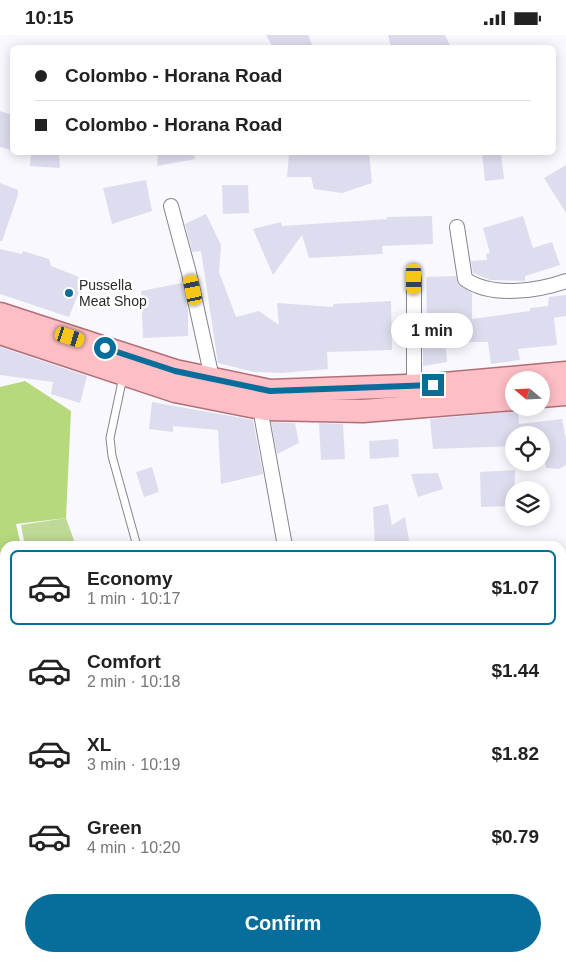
<!DOCTYPE html>
<meta charset="utf-8">
<style>
body{margin:0;font-family:Arial,sans-serif;background:#f6f6f6;color:#222;height:100vh;display:flex;flex-direction:column;font-size:19px;white-space:nowrap}
*{box-sizing:border-box;margin:0}
p{font-size:16px;color:#767676}
.icon{flex:none;width:28px;height:28px;fill:none;stroke:currentColor;stroke-width:2;stroke-linecap:round;stroke-linejoin:round}
.map{position:relative;flex:1;overflow:hidden}
.panel{position:absolute;left:0px;top:506px;width:566px;height:421px;display:flex;flex-direction:column;background:#fff;border-radius:15px 15px 0 0;box-shadow:0 2px 12px #0003}
.panel>*{flex:none}
.banner{position:absolute;left:10px;top:10px;width:546px;height:110px;border-radius:8px;box-shadow:0 2px 12px #0003;display:grid;align-content:center;height:110px;padding:0 25px;background:#fff}
.needle{width:32px;rotate:289deg}
.controls{position:absolute;left:505px;top:336px;display:grid;gap:10px}
.controls a{display:grid;place-items:center;width:45px;height:45px;border-radius:50%;background:#fff;box-shadow:0 2px 12px #0003;font-size:25px}
.end{position:absolute;width:22px;height:22px;margin:-11px;border:6px solid #076d9a;background:#fff;box-shadow:0 0 0 2px #fff}
.from{border-radius:50%}
.bubble{position:absolute;height:35px;border-radius:18px;background:#fff;box-shadow:0 2px 12px #0003;font-size:16px;font-weight:700;line-height:35px;text-align:center}
.car{position:absolute;width:15px;height:30px;margin:-15px -8px;border-radius:6px;box-shadow:0 0 4px 1px #0007;background:linear-gradient(#f5c518 24%,#345 0 40%,#f5c518 0 76%,#345 0 86%,#f5c518 0)}
.banner b{display:flex;align-items:center;gap:18px;height:48px;font-size:19px}
.banner b+b{border-top:1px solid #e0e0e0}
.banner i{width:12px;height:12px;background:#222}
ul{padding:9px 0 0;list-style:none}
li{display:flex;align-items:center;gap:15px;height:75px;margin:0 10px 8px;padding:0 15px;border:2px solid transparent;border-radius:8px}
li div{flex:1}
li b{display:block;font-size:19px}
li em{font-style:normal;font-weight:700}
li.current{border-color:#076d9a}
li>.icon{width:45px;height:45px;stroke-width:1.5}
.button{display:flex;gap:10px;margin-top:auto;padding:10px 25px}
.button a{flex:1;height:58px;border-radius:30px;background:#076d9a;color:#fff;font-size:20px;font-weight:700;line-height:58px;text-align:center}
.status{display:flex;justify-content:space-between;align-items:center;height:35px;padding:0 25px;background:#fff;direction:ltr}
.status svg{height:14px;fill:currentColor}
.map>svg:first-child{display:block}
.green{fill:#bfd996}
.forest{fill:#b7d97d}
.lines{fill:none;stroke-linecap:round;stroke-linejoin:round}
.canal{stroke:#58a3e7;stroke-width:18}
.building{fill:#ddddef}
.lane-casing{stroke:#85858e;stroke-width:9}
.street-casing{stroke:#85858e;stroke-width:16}
.primary-casing{stroke:#b26e77;stroke-width:25}
.lane{stroke:#fff;stroke-width:7}
.street{stroke:#fff;stroke-width:14}
.primary{stroke:#fdbec5;stroke-width:22}
.route{stroke:#076d9a;stroke-width:6}
.poi-dot{fill:#076d9a;stroke:#fff;stroke-width:2}
.labels{text-anchor:middle;dominant-baseline:central;stroke-width:5;stroke-linejoin:round;paint-order:stroke}
.poi-label{font-size:14px;fill:#2a2a2e;stroke:#fff;text-anchor:start}
</style>
<div class="status"><b>10:15</b><svg viewBox="0 0 49 12"><path d="M0 12V9h3v3zM5 12V6h3v6zM10 12V3h3v9zM15 12V0h3v12zM26 1h20v11H26zM47 4h2v5h-2z"/></svg></div>
<div class="map">
<svg width="566" height="927" viewBox="0 0 566 927">
<rect width="100%" height="100%" fill="#f8f8fe"/>
<g class="green">
<path d="M66 483 76 511H25L21 490Z"/>
<path d="M566 591V896L561 898V594Z"/>
<path d="M5 734V922L503 923 492 927H0V736Z"/>
</g>
<path class="forest" d="M25 346 71 376 66 483 16 489 21 511H5V734L0 736V352Z"/>
<g class="lines">
<g class="canal">
<path d="M561 690H566"/>
<path d="M0 877 5 875"/>
</g>
</g>
<g class="building">
<path d="M266 0H308L313 12H273Z"/>
<path d="M388 0H445L451 12H391Z"/>
<path d="M0 76 12 80V115L0 112Z"/>
<path d="M31 118 59 120 60 133 30 131Z"/>
<path d="M158 118H194L195 124 157 131Z"/>
<path d="M328 118H369L372 148 342 158 314 154 311 142H287L289 120Z"/>
<path d="M482 118H501L504 144 485 146Z"/>
<path d="M566 130V178L544 143Z"/>
<path d="M146 145 152 176 112 189 103 153Z"/>
<path d="M0 148 18 155V160L2 206H0Z"/>
<path d="M222 150H248L249 178 223 179Z"/>
<path d="M206 179 221 210 219 237 236 282 259 276 279 290 277 268 333 272V269L391 266 392 315 327 317 328 334 282 338 254 337 218 328 201 216 192 217 185 189Z"/>
<path d="M432 181 433 209 382 211 383 219 309 223 302 200 273 240 253 194 281 187 282 191 387 184V182Z"/>
<path d="M523 181 533 213 552 207 560 230 525 241V246L490 245 473 238 471 226 487 225 486 219 490 218 483 193Z"/>
<path d="M0 214 22 219 23 216 49 224 51 231 84 244 69 282 0 259Z"/>
<path d="M456 241 458 249 472 258V284L530 276V273L548 271 549 262 566 260V281L554 283 557 310 518 314 520 325 491 329 488 307H445L447 327 423 331V285L427 284 426 242Z"/>
<path d="M182 248 188 276V301L143 303 141 256Z"/>
<path d="M0 312 87 341 80 368 51 359 53 347 0 340Z"/>
<path d="M152 367 253 385 263 439 221 449 218 395 173 391V397L149 394Z"/>
<path d="M518 376 519 389 562 384 566 405V430L559 434 546 433 541 400H514V411L433 414 430 384Z"/>
<path d="M271 387 295 388 299 408 277 419Z"/>
<path d="M319 388 343 389 345 424 321 425Z"/>
<path d="M398 404 399 422 370 424 369 406Z"/>
<path d="M152 432 159 457 144 462 136 437Z"/>
<path d="M515 435 514 471 481 472 480 437Z"/>
<path d="M438 438 443 454 418 462 411 439Z"/>
<path d="M388 469 392 490 405 482 410 511H375L373 472Z"/>
</g>
<g class="lines">
<defs>
<path id="lane" d="M123 342 110 403 112 421 137 511"/>
<g id="street">
<path d="M171 171 189 238 212 343"/>
<path d="M457 192 465 244C491 263 538 256 566 246"/>
<path d="M414 244V351"/>
<path d="M260 373 285 511"/>
</g>
<g id="primary">
<path d="M0 279 175 336 270 356 433 350 566 338"/>
<path d="M0 298 175 356 266 374 363 376 514 364"/>
<path d="M541 361 566 359"/>
</g>
</defs>
<use href="#lane" class="lane-casing"/>
<use href="#street" class="street-casing"/>
<use href="#primary" class="primary-casing"/>
<use href="#lane" class="lane"/>
<use href="#street" class="street"/>
<use href="#primary" class="primary"/>
</g>
<g class="lines">
<path class="route" d="M105 313 175 336 270 356 433 350"/>
</g>
<circle class="poi-dot" cx="69" cy="258" r="5"/>
<g class="labels">
<g class="poi-label">
<text x="79" y="250">Pussella<tspan x="79" dy="16">Meat Shop</tspan></text>
</g>
</g>
</svg>
<div class="controls">
<a><svg class="needle" viewBox="-14 -14 28 28"><path d="M0-13l5 13h-10z" fill="#e53935"/><path d="M0 13l5-13h-10z" fill="#767676"/></svg></a>
<a><svg class="icon" aria-label="locate" viewBox="0 0 24 24"><circle cx="12" cy="12" r="6"/><path d="M12 2v4M12 18v4M2 12h4M18 12h4"/></svg></a>
<a><svg class="icon" aria-label="layers" viewBox="0 0 24 24"><path d="M12 4l9 5-9 5-9-5zM3 14l9 5 9-5"/></svg></a>
</div>
<i class="end from" style="left:105px;top:313px"></i>
<i class="end" style="left:433px;top:350px"></i>
<div class="bubble" style="left:391px;top:278px;width:82px">1 min</div>
<i class="car" style="left:414px;top:244px;rotate:180deg"></i>
<i class="car" style="left:193px;top:255px;rotate:348deg"></i>
<i class="car" style="left:70px;top:302px;rotate:108deg"></i>
<div class="banner">
<b><i class="from"></i>Colombo - Horana Road</b>
<b><i></i>Colombo - Horana Road</b>
</div>
<section class="panel">
<ul>
<li class="current"><svg class="icon" aria-label="car" viewBox="0 0 24 24"><path d="M5 17H2v-5l4-1 3-4h7l3 4 3 1v5h-3M9 17h6M6 11h13"/><circle cx="7" cy="17" r="2"/><circle cx="17" cy="17" r="2"/></svg><div><b>Economy</b><p>1 min · 10:17</p></div><em>$1.07</em></li>
<li><svg class="icon" aria-label="car" viewBox="0 0 24 24"><path d="M5 17H2v-5l4-1 3-4h7l3 4 3 1v5h-3M9 17h6M6 11h13"/><circle cx="7" cy="17" r="2"/><circle cx="17" cy="17" r="2"/></svg><div><b>Comfort</b><p>2 min · 10:18</p></div><em>$1.44</em></li>
<li><svg class="icon" aria-label="car" viewBox="0 0 24 24"><path d="M5 17H2v-5l4-1 3-4h7l3 4 3 1v5h-3M9 17h6M6 11h13"/><circle cx="7" cy="17" r="2"/><circle cx="17" cy="17" r="2"/></svg><div><b>XL</b><p>3 min · 10:19</p></div><em>$1.82</em></li>
<li><svg class="icon" aria-label="car" viewBox="0 0 24 24"><path d="M5 17H2v-5l4-1 3-4h7l3 4 3 1v5h-3M9 17h6M6 11h13"/><circle cx="7" cy="17" r="2"/><circle cx="17" cy="17" r="2"/></svg><div><b>Green</b><p>4 min · 10:20</p></div><em>$0.79</em></li>
</ul>
<div class="button"><a>Confirm</a></div>
</section>
</div>
